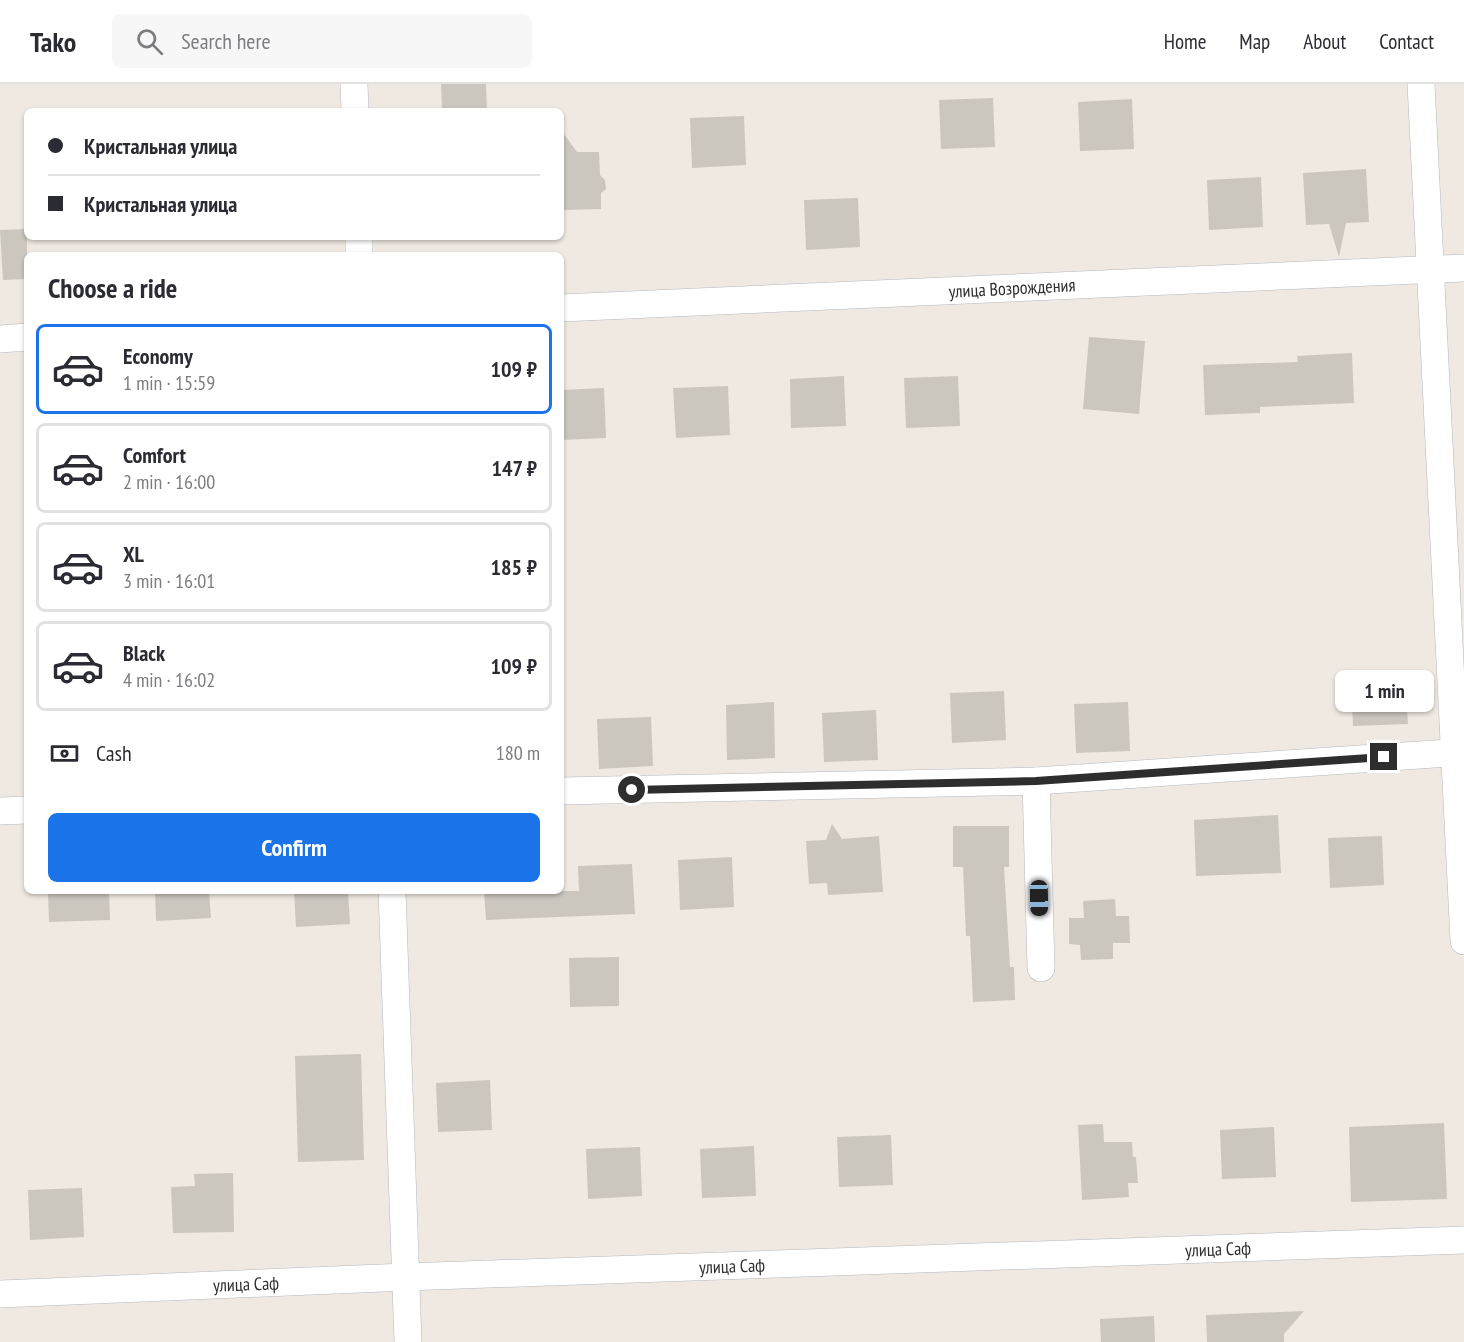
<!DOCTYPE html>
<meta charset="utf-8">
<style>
body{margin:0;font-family:"PT Sans Narrow",sans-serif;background:#f7f7f7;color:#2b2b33;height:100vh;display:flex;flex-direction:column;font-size:22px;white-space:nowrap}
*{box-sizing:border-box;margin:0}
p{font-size:20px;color:#7c7c81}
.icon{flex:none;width:33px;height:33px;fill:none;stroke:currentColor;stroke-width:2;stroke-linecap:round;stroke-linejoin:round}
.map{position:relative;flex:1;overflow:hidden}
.details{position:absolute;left:24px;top:168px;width:540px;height:642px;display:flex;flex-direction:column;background:#fff;border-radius:9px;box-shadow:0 2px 4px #0004}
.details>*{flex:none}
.hud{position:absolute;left:24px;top:24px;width:540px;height:132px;border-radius:9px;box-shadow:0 2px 4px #0004;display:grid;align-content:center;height:132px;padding:0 24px;background:#fff}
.end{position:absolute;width:27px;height:27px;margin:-14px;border:8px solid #2e2e2e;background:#fff;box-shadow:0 0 0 3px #fff}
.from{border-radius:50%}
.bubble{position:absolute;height:42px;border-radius:9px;background:#fff;box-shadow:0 2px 4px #0004;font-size:20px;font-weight:700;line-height:42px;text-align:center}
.car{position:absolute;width:18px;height:36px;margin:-18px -9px;border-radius:8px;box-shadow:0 0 4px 2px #0007;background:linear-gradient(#222 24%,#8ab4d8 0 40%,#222 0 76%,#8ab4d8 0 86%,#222 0)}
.hud b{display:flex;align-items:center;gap:21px;height:57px;font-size:22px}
.hud b+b{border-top:2px solid #e1e1e2}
.hud i{width:15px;height:15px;background:#2b2b33}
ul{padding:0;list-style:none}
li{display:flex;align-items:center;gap:18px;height:90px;margin:0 12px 9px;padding:0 12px;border:3px solid #e1e1e2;border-radius:9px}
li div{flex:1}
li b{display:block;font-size:22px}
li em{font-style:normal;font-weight:700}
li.selected{border-color:#1a73e8}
li>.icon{width:54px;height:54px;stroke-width:1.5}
h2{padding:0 24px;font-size:27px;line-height:72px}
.pay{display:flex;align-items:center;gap:15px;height:66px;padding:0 24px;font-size:22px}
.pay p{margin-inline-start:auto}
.button{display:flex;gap:12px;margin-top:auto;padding:12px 24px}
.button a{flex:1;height:69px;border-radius:9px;background:#1a73e8;color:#fff;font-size:24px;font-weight:700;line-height:69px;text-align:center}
header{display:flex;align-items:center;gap:36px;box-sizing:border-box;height:84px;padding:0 30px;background:#fff;border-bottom:2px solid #e1e1e2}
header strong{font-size:28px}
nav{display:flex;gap:33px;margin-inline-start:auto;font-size:21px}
.search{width:420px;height:54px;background:#f7f7f7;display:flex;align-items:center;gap:15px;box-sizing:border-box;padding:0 21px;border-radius:9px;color:#7c7c81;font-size:22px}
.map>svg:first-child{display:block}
.building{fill:#cbc7bf}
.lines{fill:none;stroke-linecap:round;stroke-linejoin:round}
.minor-casing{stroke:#b4b7c1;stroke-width:28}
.minor{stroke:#fff;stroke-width:27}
.route{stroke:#2e2e2e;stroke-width:8}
.labels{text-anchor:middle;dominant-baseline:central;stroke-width:5;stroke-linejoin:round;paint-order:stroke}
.street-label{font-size:18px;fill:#2e2e2e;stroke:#fff}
</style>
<header>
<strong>Tako</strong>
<div class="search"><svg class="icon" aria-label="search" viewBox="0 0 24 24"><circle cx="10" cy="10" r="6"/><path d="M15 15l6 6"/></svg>Search here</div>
<nav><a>Home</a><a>Map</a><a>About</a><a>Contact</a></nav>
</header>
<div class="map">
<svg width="1464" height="1258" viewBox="0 0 1464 1258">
<rect width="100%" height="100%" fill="#efe9e1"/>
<g class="building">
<path d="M441 0H486L487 27H442Z"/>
<path d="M993 14 995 63 941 65 939 16Z"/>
<path d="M1132 15 1134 65 1080 67 1078 18Z"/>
<path d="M744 32 746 81 692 84 690 34Z"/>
<path d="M561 46 577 68H599L600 91 605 96 606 105 601 109V125L561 126Z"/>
<path d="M1366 85 1369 138 1346 139 1339 173 1329 140 1306 141 1303 89Z"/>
<path d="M1261 93 1263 143 1209 146 1207 96Z"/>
<path d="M858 114 860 163 806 166 804 116Z"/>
<path d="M27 145V195L3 196 0 146Z"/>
<path d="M1089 253 1145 257 1139 330 1083 325Z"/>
<path d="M1352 269 1354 319 1260 323V329L1205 331 1203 281 1298 278 1297 272Z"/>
<path d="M844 292 846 342 791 344 790 295Z"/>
<path d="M958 292 960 342 906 344 904 294Z"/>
<path d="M728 302 730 351 676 354 673 304Z"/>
<path d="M604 304 606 354 561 356V306Z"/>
<path d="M1405 590 1408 640 1353 642 1351 593Z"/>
<path d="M1004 607 1006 656 952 659 950 609Z"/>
<path d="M774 618 775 674 727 676 726 621Z"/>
<path d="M1128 618 1130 667 1076 669 1074 620Z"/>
<path d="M876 626 878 676 824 678 822 629Z"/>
<path d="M651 633 653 682 599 685 597 635Z"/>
<path d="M1278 731 1281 789 1196 792 1194 736Z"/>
<path d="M832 740 842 755 879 752 883 808 828 811 827 799 809 800 806 757 826 756Z"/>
<path d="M953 742H1009V783H1004L1010 883H1014L1015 916 973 918 970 852H966L963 783H953Z"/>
<path d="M1382 752 1384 801 1330 804 1328 754Z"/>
<path d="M732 773 734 823 680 826 678 776Z"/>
<path d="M632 780 635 830 486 836 484 807H579L578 782Z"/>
<path d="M48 807H109L110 836 49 838Z"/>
<path d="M155 807H209L211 834 156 837Z"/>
<path d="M294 807H348L350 840 296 843Z"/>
<path d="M1115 815 1116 832H1129L1130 859H1113V875L1081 876 1080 861 1069 860V834H1084L1083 817Z"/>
<path d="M619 873V922L570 923 569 874Z"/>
<path d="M361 970 364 1076 298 1078 295 972Z"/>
<path d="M490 996 492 1046 438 1048 436 999Z"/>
<path d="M1444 1039 1447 1115 1351 1118 1349 1043Z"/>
<path d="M1103 1040 1104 1058H1132L1133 1073H1136L1138 1099H1128L1129 1113 1082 1116 1078 1041Z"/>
<path d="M1274 1043 1276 1093 1222 1095 1220 1046Z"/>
<path d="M891 1051 893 1101 839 1103 837 1053Z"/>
<path d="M754 1062 756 1112 702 1114 700 1065Z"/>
<path d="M640 1063 642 1112 588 1115 586 1065Z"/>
<path d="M233 1089 234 1148 173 1149 171 1103 195 1102 194 1090Z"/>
<path d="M82 1104 84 1153 30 1156 28 1106Z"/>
<path d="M1304 1227 1284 1250V1258H1207L1206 1231Z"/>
<path d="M1154 1232 1155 1258H1101L1100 1235Z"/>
</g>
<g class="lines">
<defs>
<g id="minor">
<path d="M354 0 355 27"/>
<path d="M1421 0 1464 857"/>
<path d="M359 153V171"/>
<path d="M561 224 1464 184"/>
<path d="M0 255 27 253"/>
<path d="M1036 697 1041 884"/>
<path d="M561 707 1036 697 1464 668"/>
<path d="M0 727 27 726"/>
<path d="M392 807 408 1258"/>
<path d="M0 1210 406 1193 1464 1156"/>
</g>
</defs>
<use href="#minor" class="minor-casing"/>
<use href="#minor" class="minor"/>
</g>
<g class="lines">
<path class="route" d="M632 706 1036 697 1384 673"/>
</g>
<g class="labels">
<g class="street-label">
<text transform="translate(1012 204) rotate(-3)">улица Возрождения</text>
<text transform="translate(1218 1165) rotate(-2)">улица Саф</text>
<text transform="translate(732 1182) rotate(-2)">улица Саф</text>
<text transform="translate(246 1200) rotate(-2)">улица Саф</text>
</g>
</g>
</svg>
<i class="end from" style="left:632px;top:706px"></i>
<i class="end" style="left:1384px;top:673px"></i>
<div class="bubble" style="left:1335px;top:586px;width:99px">1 min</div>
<i class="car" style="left:1039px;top:814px;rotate:179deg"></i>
<div class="hud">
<b><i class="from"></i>Кристальная улица</b>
<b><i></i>Кристальная улица</b>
</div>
<section class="details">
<h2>Choose a ride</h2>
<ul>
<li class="selected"><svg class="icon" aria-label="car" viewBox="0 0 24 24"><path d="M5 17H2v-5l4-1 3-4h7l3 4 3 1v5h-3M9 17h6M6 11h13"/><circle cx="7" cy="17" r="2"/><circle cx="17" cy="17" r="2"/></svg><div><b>Economy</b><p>1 min · 15:59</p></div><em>109 ₽</em></li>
<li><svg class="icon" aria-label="car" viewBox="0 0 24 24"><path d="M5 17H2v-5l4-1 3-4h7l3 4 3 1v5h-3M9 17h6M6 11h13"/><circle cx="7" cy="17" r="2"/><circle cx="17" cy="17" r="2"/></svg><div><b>Comfort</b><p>2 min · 16:00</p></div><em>147 ₽</em></li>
<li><svg class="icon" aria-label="car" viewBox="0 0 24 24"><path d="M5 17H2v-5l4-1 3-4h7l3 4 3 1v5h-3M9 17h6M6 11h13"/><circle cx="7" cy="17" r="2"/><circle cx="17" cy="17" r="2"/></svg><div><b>XL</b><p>3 min · 16:01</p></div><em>185 ₽</em></li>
<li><svg class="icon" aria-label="car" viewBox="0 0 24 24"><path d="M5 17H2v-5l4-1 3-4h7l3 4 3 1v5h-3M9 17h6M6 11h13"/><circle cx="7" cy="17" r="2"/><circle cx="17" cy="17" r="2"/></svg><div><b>Black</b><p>4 min · 16:02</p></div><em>109 ₽</em></li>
</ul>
<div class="pay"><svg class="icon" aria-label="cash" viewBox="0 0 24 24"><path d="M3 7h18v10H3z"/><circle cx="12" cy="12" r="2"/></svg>Cash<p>180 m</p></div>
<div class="button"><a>Confirm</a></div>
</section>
</div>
